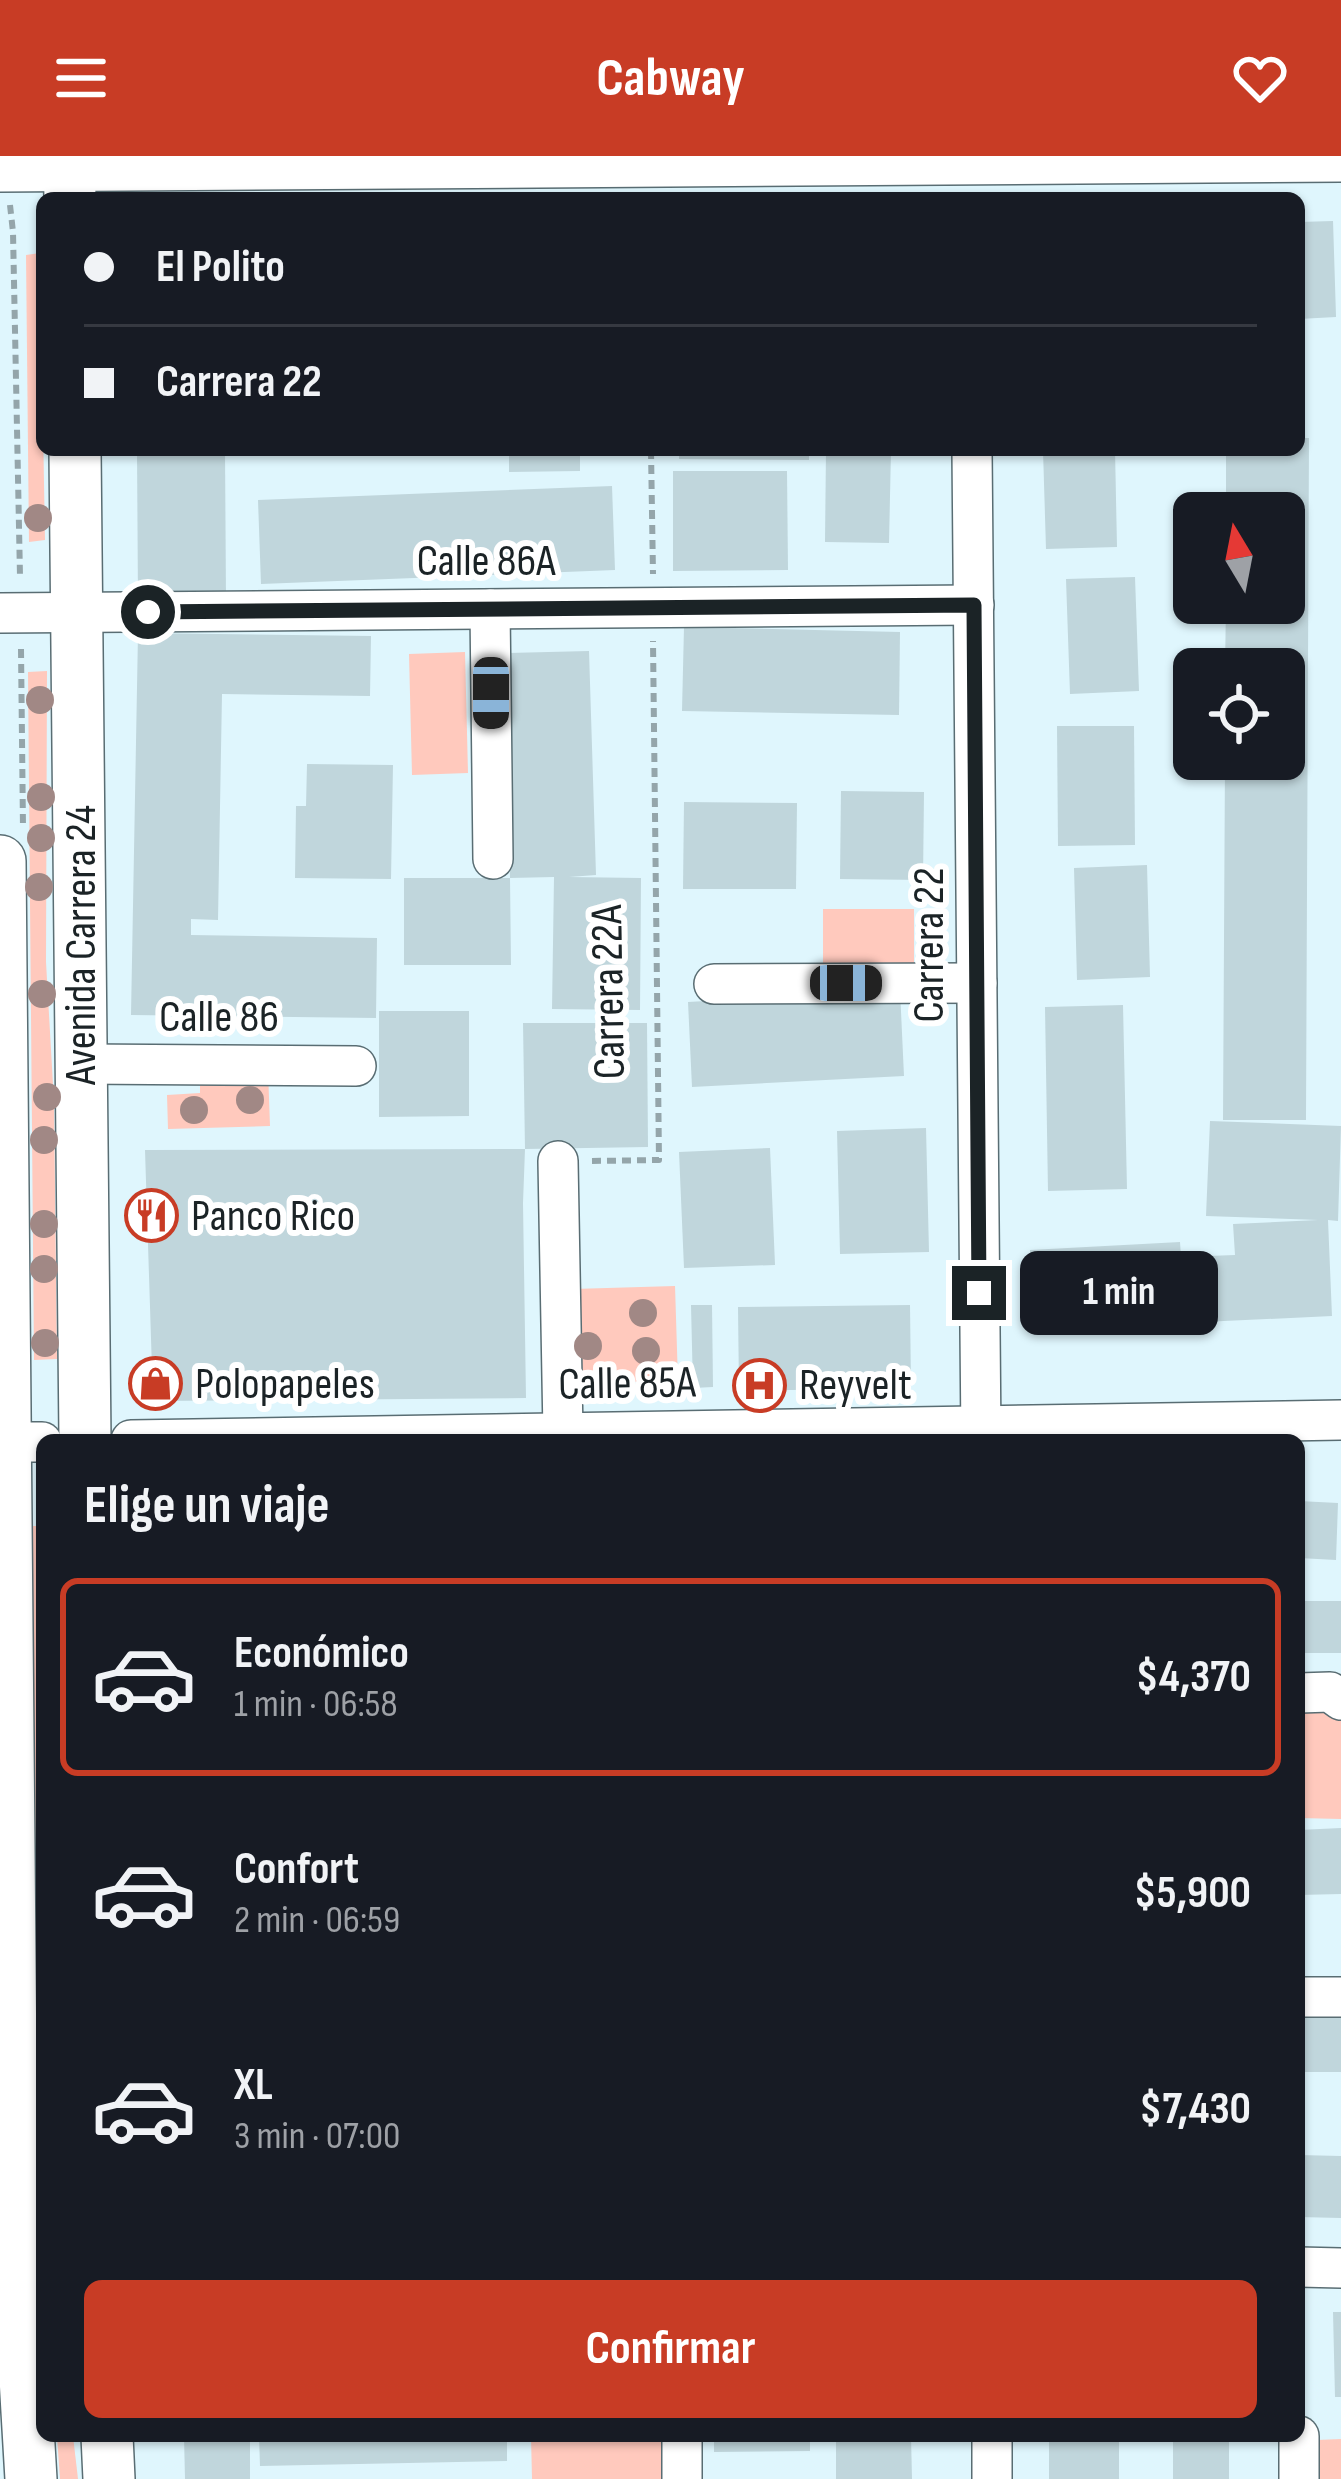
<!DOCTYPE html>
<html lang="es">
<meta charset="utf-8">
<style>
body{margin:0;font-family:"Sofia Sans Condensed",sans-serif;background:#242831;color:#f1f3f6;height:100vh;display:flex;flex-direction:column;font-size:45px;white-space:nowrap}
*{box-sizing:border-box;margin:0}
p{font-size:39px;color:#9ea1a6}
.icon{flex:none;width:66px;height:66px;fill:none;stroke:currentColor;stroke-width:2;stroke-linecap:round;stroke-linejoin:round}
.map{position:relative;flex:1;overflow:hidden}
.sheet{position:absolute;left:36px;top:1278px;width:1269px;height:1008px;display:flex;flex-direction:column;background:#171b24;border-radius:18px;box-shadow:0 3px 9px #0004}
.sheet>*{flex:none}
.guide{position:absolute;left:36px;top:36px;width:1269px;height:264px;border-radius:18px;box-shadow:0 3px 9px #0004;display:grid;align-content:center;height:264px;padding:0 48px;background:#171b24}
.needle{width:78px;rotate:350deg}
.fabs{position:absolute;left:1173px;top:336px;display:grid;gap:24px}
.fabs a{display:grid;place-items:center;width:132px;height:132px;border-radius:18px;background:#171b24;box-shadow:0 3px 9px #0004;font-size:60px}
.end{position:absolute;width:54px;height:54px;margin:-27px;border:15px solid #1b2326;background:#fff;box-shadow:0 0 0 6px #fff}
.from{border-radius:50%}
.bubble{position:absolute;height:84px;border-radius:18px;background:#171b24;box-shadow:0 3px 9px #0004;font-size:39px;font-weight:700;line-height:84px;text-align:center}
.car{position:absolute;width:36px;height:72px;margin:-36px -18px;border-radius:15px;box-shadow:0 0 9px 3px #0007;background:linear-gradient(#222 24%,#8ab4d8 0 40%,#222 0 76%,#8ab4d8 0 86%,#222 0)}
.guide b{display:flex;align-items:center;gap:42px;height:114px;font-size:45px}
.guide b+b{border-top:3px solid #363941}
.guide i{width:30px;height:30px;background:#f1f3f6}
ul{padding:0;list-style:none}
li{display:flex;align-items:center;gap:36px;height:198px;margin:0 24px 18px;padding:0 24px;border:6px solid transparent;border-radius:18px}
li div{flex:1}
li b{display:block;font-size:45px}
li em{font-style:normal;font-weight:700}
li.selected{border-color:#c83c25}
li>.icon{width:108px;height:108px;stroke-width:1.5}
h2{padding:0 48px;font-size:54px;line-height:144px}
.primary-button{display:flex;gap:24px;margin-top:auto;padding:24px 48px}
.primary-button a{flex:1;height:138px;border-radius:18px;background:#c83c25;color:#fff;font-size:48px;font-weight:700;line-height:138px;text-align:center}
header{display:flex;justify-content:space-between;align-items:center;height:156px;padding:0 48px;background:#c83c25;color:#fff;font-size:54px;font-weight:700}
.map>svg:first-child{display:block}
.green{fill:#ffc9bd}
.building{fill:#c0d6dc}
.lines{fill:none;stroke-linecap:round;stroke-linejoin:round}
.minor-casing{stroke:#596d73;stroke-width:42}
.major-casing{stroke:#596d73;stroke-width:54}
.path{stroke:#94a5aa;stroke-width:6;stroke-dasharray:9 6;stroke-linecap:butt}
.minor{stroke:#fff;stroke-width:39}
.major{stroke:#fff;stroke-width:51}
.tree{fill:#a18885}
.route{stroke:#1b2326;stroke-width:15}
.labels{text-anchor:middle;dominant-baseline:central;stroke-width:12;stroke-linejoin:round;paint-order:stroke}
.street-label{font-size:45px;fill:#1b2326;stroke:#fff}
.poi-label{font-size:45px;fill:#1b2326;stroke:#fff;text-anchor:start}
</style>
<header><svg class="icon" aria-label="menu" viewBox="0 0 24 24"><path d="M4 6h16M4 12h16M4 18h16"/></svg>Cabway<svg class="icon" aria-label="heart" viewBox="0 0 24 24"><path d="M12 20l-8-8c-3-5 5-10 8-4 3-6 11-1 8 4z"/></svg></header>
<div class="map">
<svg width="1341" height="2323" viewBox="0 0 1341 2323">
<rect width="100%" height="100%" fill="#dff6fd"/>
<g class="green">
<path d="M40 97 45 384 29 386 26 99Z"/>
<path d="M465 496 468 617 412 619 409 498Z"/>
<path d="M47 515 46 806 54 946 57 1203 34 1204 28 516Z"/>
<rect x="823" y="753" width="91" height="71"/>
<path d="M268 914 270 970 168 973 167 939 200 937V916Z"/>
<path d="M675 1130 678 1225 575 1227 573 1133Z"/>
<path d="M32 1370H42V1887L35 1888Z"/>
<path d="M1329 1551 1341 1562V1663L1299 1662V1552Z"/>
<path d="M57 2280H73L78 2323H60Z"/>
<path d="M531 2280H662V2323H532Z"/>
<path d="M1341 2283V2323H1318L1317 2284Z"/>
</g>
<g class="building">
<path d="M1333 65 1336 161 1299 163V66Z"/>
<path d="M1299 282H1309L1306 964H1223L1225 603H1284V513H1225L1226 447H1284V357H1226V294H1299Z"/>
<path d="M137 294H225L226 444 138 445Z"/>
<path d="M509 294H580V315L509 316Z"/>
<path d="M679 294H809V304L679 303Z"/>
<path d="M826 294H891L889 387 825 386Z"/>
<path d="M1043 294H1115L1117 391 1046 393Z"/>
<path d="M673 315H787L788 414 673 415Z"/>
<path d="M612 330 615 414 261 428 258 344Z"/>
<path d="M1135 421 1139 535 1070 538 1066 423Z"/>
<path d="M684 471 900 476 899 559 682 555Z"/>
<path d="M138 477 371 480 370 540 222 538 218 764 191 763V779L377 782 376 862 131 859Z"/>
<path d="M589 495 596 719 569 721 641 722 640 854 552 853 554 721 510 722 511 809H404V722H510L504 497Z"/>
<path d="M1057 570H1134L1135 689 1058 690Z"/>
<path d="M307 608 393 609 391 723 295 722 296 650H306Z"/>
<path d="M841 635 924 636 923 724 840 723Z"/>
<path d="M684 646 797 647 796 733H683Z"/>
<path d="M1147 709 1150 821 1077 824 1074 712Z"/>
<path d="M900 834 904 920 692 931 688 846Z"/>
<path d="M1123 849 1127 1033 1048 1035 1045 851Z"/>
<path d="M379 855H469V960L379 961Z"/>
<path d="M523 867H647L648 991 525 993Z"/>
<path d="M1210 965 1341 970 1338 1065 1328 1064 1332 1160 1117 1170 1116 1154 1034 1159 1030 1094 1180 1086 1181 1101 1235 1099 1233 1068 1318 1064 1206 1060Z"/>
<path d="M926 972 929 1096 840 1098 837 975Z"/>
<path d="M770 992 775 1109 684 1112 679 996Z"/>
<path d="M525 993 523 1047 526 1242 153 1245 145 994Z"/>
<path d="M691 1149H712L713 1231 693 1232Z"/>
<path d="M910 1149 911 1232 739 1235 738 1151Z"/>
<path d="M1299 1345 1338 1347 1336 1404 1299 1402Z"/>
<rect x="1299" y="1445" width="42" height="52"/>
<path d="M1341 1672V1738L1299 1739V1674Z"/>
<rect x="1299" y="1856" width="42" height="60"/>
<path d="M1299 1999 1341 2000V2062L1299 2061Z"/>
<path d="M1333 2156H1341V2241H1335Z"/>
<path d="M184 2280H250V2323H185Z"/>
<path d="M259 2280H507V2305L260 2310Z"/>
<path d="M714 2280H810V2295L714 2296Z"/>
<path d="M836 2280H911L912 2323H836Z"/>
<rect x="1049" y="2280" width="70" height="43"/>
<rect x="1173" y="2280" width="56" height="43"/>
</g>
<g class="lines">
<defs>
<g id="minor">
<path d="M0 16 1341 6"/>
<path d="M972 294 981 1284"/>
<path d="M490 453 493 703"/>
<path d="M0 457 974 449"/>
<path d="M714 828 977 827"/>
<path d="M82 908 356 910"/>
<path d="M558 1005 563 1277"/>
<path d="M131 1284 1341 1264"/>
<path d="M0 1286H42"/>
<path d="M1299 1537 1330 1536 1341 1544"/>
<path d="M1299 1841H1341"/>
<path d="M1299 2111 1341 2112"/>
<path d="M682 2280V2323"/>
<path d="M992 2280V2323"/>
<path d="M1299 2280V2323"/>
</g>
<g id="major">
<path d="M69 0 70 42"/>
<path d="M75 294 85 1284"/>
<path d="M0 705 11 1912 15 2053 31 2323"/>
<path d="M107 2280 109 2323"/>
</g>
</defs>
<use href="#minor" class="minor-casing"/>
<use href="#major" class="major-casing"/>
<g class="path">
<path d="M10 49 13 76 20 420"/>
<path d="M651 294 653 418"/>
<path d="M21 493 23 672"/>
<path d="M592 1005 659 1004 653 485"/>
</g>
<use href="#minor" class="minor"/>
<use href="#major" class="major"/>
</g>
<g class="tree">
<circle cx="38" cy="362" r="14"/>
<circle cx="40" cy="544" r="14"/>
<circle cx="41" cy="641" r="14"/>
<circle cx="41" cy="682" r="14"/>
<circle cx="39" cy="731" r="14"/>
<circle cx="42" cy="838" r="14"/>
<circle cx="47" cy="941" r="14"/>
<circle cx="250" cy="944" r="14"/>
<circle cx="194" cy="954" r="14"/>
<circle cx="44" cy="984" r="14"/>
<circle cx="44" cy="1068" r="14"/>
<circle cx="44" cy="1113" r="14"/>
<circle cx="643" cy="1157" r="14"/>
<circle cx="45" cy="1187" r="14"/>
<circle cx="588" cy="1190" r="14"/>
<circle cx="646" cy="1195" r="14"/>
</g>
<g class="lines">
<path class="route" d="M148 456 974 449 979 1137"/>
</g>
<defs>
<symbol id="restaurant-ring" viewBox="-11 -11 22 22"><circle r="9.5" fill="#fff" stroke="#c83c25" stroke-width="1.5"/><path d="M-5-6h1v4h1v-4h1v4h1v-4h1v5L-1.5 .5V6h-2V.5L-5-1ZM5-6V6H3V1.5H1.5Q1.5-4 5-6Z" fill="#c83c25"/></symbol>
<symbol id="shop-ring" viewBox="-11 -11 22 22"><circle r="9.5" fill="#fff" stroke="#c83c25" stroke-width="1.5"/><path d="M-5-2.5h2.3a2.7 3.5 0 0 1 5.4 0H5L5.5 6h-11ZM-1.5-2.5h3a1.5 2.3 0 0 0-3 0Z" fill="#c83c25"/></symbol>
<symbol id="hospital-ring" viewBox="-11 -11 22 22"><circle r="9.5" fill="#fff" stroke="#c83c25" stroke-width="1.5"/><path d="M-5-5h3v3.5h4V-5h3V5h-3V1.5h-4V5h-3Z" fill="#c83c25"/></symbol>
</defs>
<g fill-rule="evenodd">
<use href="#restaurant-ring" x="122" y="1030" width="59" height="59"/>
<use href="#shop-ring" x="126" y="1198" width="59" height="59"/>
<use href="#hospital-ring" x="730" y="1200" width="59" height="59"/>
</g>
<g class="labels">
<g class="street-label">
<text x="486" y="405">Calle 86A</text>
<text transform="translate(81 789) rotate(-90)">Avenida Carrera 24</text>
<text transform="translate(929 789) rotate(-90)">Carrera 22</text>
<text transform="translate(609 836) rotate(-91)">Carrera 22A</text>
<text x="219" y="861">Calle 86</text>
<text transform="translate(627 1228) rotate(-1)">Calle 85A</text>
</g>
<g class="poi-label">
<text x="191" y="1060">Panco Rico</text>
<text x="195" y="1228">Polopapeles</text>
<text x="799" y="1229">Reyvelt</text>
</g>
</g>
</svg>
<div class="fabs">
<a><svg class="needle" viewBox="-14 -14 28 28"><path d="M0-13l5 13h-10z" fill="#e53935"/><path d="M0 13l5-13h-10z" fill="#9ea1a6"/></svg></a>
<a><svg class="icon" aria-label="locate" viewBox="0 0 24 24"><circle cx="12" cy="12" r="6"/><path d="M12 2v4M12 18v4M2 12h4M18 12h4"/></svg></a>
</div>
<i class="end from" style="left:148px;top:456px"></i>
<i class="end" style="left:979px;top:1137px"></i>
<div class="bubble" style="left:1020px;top:1095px;width:198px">1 min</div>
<i class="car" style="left:491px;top:537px;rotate:180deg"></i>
<i class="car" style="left:846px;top:827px;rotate:90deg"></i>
<div class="guide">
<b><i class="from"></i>El Polito</b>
<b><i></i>Carrera 22</b>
</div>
<section class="sheet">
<h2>Elige un viaje</h2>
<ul>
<li class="selected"><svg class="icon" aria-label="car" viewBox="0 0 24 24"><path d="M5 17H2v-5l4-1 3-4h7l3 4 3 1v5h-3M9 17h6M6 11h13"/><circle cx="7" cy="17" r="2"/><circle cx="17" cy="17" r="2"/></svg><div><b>Económico</b><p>1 min · 06:58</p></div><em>$4,370</em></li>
<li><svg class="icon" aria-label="car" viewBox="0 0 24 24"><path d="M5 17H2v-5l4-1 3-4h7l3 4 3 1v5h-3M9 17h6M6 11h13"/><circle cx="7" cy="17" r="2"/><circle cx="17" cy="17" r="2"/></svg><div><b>Confort</b><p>2 min · 06:59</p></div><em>$5,900</em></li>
<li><svg class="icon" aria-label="car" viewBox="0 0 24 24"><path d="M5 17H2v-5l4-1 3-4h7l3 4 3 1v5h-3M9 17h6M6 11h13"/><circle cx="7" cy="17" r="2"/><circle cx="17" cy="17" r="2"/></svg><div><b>XL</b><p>3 min · 07:00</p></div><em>$7,430</em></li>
</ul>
<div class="primary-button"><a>Confirmar</a></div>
</section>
</div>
